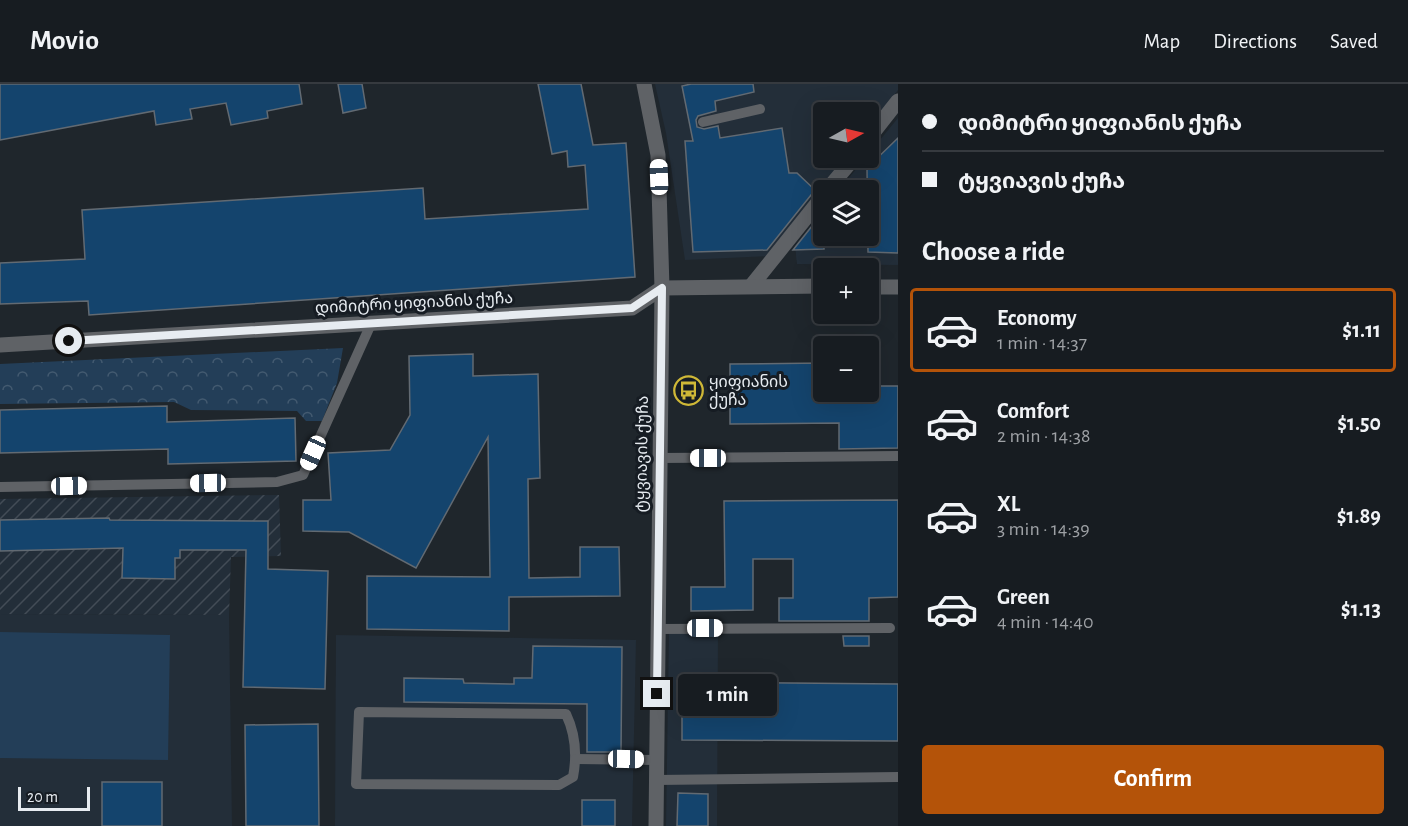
<!DOCTYPE html>
<meta charset="utf-8">
<style>
body{margin:0;font-family:"Alegreya Sans","Noto Sans Georgian",sans-serif;background:#24292e;color:#f1f3f6;height:100vh;display:flex;flex-direction:column;font-size:22px;white-space:nowrap}
*{box-sizing:border-box;margin:0}
p{font-size:20px;color:#9ea1a5}
.icon{flex:none;width:33px;height:33px;fill:none;stroke:currentColor;stroke-width:2;stroke-linecap:round;stroke-linejoin:round}
.map{position:relative;flex:1;overflow:hidden}
.drawer{display:flex;flex-direction:column;background:#171c21;width:510px}
.drawer>*{flex:none}
.top-card{display:grid;align-content:center;height:132px;padding:0 24px;background:#171c21}
.needle{width:39px;rotate:82deg}
.fabs{position:absolute;left:813px;top:18px;display:grid;gap:12px}
.fabs a{display:grid;place-items:center;width:66px;height:66px;border-radius:6px;background:#171c21;box-shadow:0 6px 24px #0002,0 0 0 2px #363a3f;font-size:30px}
.scale{position:absolute;left:18px;bottom:15px;width:72px;box-sizing:border-box;padding-left:6px;border:3px solid #e7ecf1;border-top:0;font-size:16px;line-height:21px;white-space:nowrap;color:#e7ecf1;-webkit-text-stroke:4px #161c23;paint-order:stroke}
.end{position:absolute;width:27px;height:27px;margin:-14px;border:8px solid #e7ecf1;background:#111;box-shadow:0 0 0 3px #111}
.from{border-radius:50%}
.bubble{position:absolute;height:42px;border-radius:6px;background:#171c21;box-shadow:0 6px 24px #0002,0 0 0 2px #363a3f;font-size:20px;font-weight:700;line-height:42px;text-align:center}
.car{position:absolute;width:18px;height:36px;margin:-18px -9px;border-radius:8px;box-shadow:0 0 4px 2px #0007;background:linear-gradient(#fff 24%,#345 0 40%,#fff 0 76%,#345 0 86%,#fff 0)}
.top-card b{display:flex;align-items:center;gap:21px;height:57px;font-size:22px}
.top-card b+b{border-top:2px solid #363a3f}
.top-card i{width:15px;height:15px;background:#f1f3f6}
ul{padding:0;list-style:none}
li{display:flex;align-items:center;gap:18px;height:84px;margin:0 12px 9px;padding:0 12px;border:3px solid transparent;border-radius:6px}
li div{flex:1}
li b{display:block;font-size:22px}
li em{font-style:normal;font-weight:700}
li.on{border-color:#b45309}
li>.icon{width:54px;height:54px;stroke-width:1.5}
h2{padding:0 24px;font-size:27px;line-height:72px}
.cta{display:flex;gap:12px;margin-top:auto;padding:12px 24px}
.cta a{flex:1;height:69px;border-radius:6px;background:#b45309;color:#fff;font-size:24px;font-weight:700;line-height:69px;text-align:center}
header{display:flex;align-items:center;gap:36px;box-sizing:border-box;height:84px;padding:0 30px;background:#171c21;border-bottom:2px solid #363a3f}
header strong{font-size:28px}
nav{display:flex;gap:33px;margin-inline-start:auto;font-size:21px}
main{display:flex;flex:1;min-height:0}
.map>svg:first-child{display:block}
.built{fill:#232e39}
.industrial{fill:url(#industrial-furrows)}
.grass{fill:#233e58}
.forest{fill:url(#forest-crowns)}
.building{fill:#14446d;stroke:#626a72;stroke-width:1.5}
.lines{fill:none;stroke-linecap:round;stroke-linejoin:round}
.lane{stroke:#5f6266;stroke-width:10}
.street{stroke:#5f6266;stroke-width:15}
.route{stroke:#e7ecf1;stroke-width:8}
.labels{text-anchor:middle;dominant-baseline:central;stroke-width:6;stroke-linejoin:round;paint-order:stroke}
.street-label{font-size:16px;fill:#e7ecf1;stroke:#161c23}
.poi-label{font-size:16px;fill:#e7ecf1;stroke:#161c23;text-anchor:start}
</style>
<header>
<strong>Movio</strong>
<nav><a>Map</a><a>Directions</a><a>Saved</a></nav>
</header>
<main>
<div class="map">
<svg width="898" height="742" viewBox="0 0 898 742">
<defs>
<pattern id="industrial-furrows" width="10" height="10" patternUnits="userSpaceOnUse" patternTransform="scale(1.5)"><rect width="10" height="10" fill="#232e39"/><path d="M-1 1l2-2M0 10L10 0M9 11l2-2" fill="none" stroke="#434c56"/></pattern>
<pattern id="forest-crowns" width="20" height="18" patternUnits="userSpaceOnUse" patternTransform="scale(1.5)"><rect width="20" height="18" fill="#233e58"/><path d="M2 6a3 3 0 1 1 6 0M12 15a3 3 0 1 1 6 0" fill="none" stroke="#435a70"/></pattern>
</defs>
<rect width="100%" height="100%" fill="#1f262c"/>
<g class="built">
<path d="M655 0H898V6L869 44 868 28H824V74H846L770 172 685 176 666 49Z"/>
<path d="M898 34V181L797 180 795 162 823 126 824 152H868V106H839Z"/>
<path d="M0 530 229 531 232 742H0Z"/>
<path d="M669 548H718L717 742H666Z"/>
<path d="M336 551 636 556 632 742H335Z"/>
</g>
<path class="industrial" d="M279 411 281 472 231 473 229 531 0 530V415Z"/>
<path class="grass" d="M0 548 170 551 168 676 0 674Z"/>
<path class="forest" d="M343 264 337 299 322 337H306L297 327 191 326 174 318 0 320V280Z"/>
<g class="building">
<path d="M0 0H299L302 20 267 27 268 34 231 41 226 19 190 25 192 35 156 41 154 27 0 56Z"/>
<path d="M338 0H362L366 24 343 29Z"/>
<path d="M538 0H581L593 61 626 59 635 193 89 231 88 217 0 220V179L85 175 82 126 423 104 425 135 588 125 585 81 568 83 567 67 552 70Z"/>
<path d="M691 0H753L754 8 715 17 716 27 698 32 696 36 697 43 704 45 718 42 720 54 782 44 789 89H797L815 106 767 166 693 168 685 57H693L682 2Z"/>
<path d="M898 54V169L868 168 867 84Z"/>
<path d="M824 127V165L793 166Z"/>
<path d="M473 270V292L538 290 540 394 528 395 529 494 580 493V463H619L620 512 509 513V547L367 545V492L490 493 488 353 416 484 349 448 303 447V416H331L328 369 390 366 410 331 409 272Z"/>
<path d="M824 279V308H868V302H898V364L839 365V339L730 340V280Z"/>
<path d="M167 322V338L295 334 296 377 168 380V365L0 369V326Z"/>
<path d="M898 416V513L869 514V537H779V514H793V475H753V526L691 527V503H725L724 417Z"/>
<path d="M109 434 110 436 268 437V485L328 487 325 605 243 603 246 466H180V474H175V495L122 494 123 464 0 467V436Z"/>
<path d="M843 552H869V562H844Z"/>
<path d="M533 562 622 563 621 668H587V620L404 618V594L463 595 464 599 514 600V594H532Z"/>
<path d="M682 598 898 600V657L682 656Z"/>
<path d="M318 640 319 742H246L245 641Z"/>
<rect x="102" y="698" width="60" height="44"/>
<path d="M678 709 708 710V742H677Z"/>
<rect x="582" y="716" width="33" height="26"/>
</g>
<g class="lines">
<g class="lane">
<path d="M703 38 760 25"/>
<path d="M660 374 898 372"/>
<path d="M0 403 277 398 303 391 371 240"/>
<path d="M658 545 890 544"/>
<path d="M359 628 566 630C575 649 577 672 573 693L559 701 356 700Z"/>
<path d="M576 675 657 676"/>
<path d="M656 696 898 693"/>
</g>
<g class="street">
<path d="M644 0 658 71 662 204 656 742"/>
<path d="M868 55 898 17"/>
<path d="M827 106 854 74"/>
<path d="M752 201 824 111"/>
<path d="M868 203H898"/>
<path d="M0 261 632 224 662 204 824 202"/>
</g>
</g>
<g class="lines">
<path class="route" d="M69 257 632 224 662 204 657 610"/>
</g>
<defs>
<symbol id="bus-ring" viewBox="-11 -11 22 22"><circle r="9.5" fill="#161c23" stroke="#cfb837" stroke-width="1.5"/><path d="M-5-6H5V4H4V6H2V4H-2V6H-4V4H-5ZM-3.5-4V0h7V-4ZM-3.5 1.2v1.5H-2V1.2ZM2 1.2v1.5H3.5V1.2Z" fill="#cfb837"/></symbol>
</defs>
<g fill-rule="evenodd">
<use href="#bus-ring" x="672" y="290" width="33" height="33"/>
</g>
<g class="labels">
<g class="street-label">
<text transform="translate(414 219) rotate(-3)">დიმიტრი ყიფიანის ქუჩა</text>
<text transform="translate(642 370) rotate(-89)">ტყვიავის ქუჩა</text>
</g>
<g class="poi-label">
<text x="709" y="298">ყიფიანის<tspan x="709" dy="18">ქუჩა</tspan></text>
</g>
</g>
</svg>
<div class="fabs">
<a><svg class="needle" viewBox="-14 -14 28 28"><path d="M0-13l5 13h-10z" fill="#e53935"/><path d="M0 13l5-13h-10z" fill="#9ea1a5"/></svg></a>
<a><svg class="icon" aria-label="layers" viewBox="0 0 24 24"><path d="M12 4l9 5-9 5-9-5zM3 14l9 5 9-5"/></svg></a>
<a>+</a>
<a>−</a>
</div>
<div class="scale">20 m</div>
<i class="end from" style="left:69px;top:257px"></i>
<i class="end" style="left:657px;top:610px"></i>
<div class="bubble" style="left:678px;top:590px;width:99px">1 min</div>
<i class="car" style="left:659px;top:93px;rotate:358deg"></i>
<i class="car" style="left:313px;top:369px;rotate:204deg"></i>
<i class="car" style="left:708px;top:374px;rotate:270deg"></i>
<i class="car" style="left:208px;top:399px;rotate:269deg"></i>
<i class="car" style="left:69px;top:402px;rotate:89deg"></i>
<i class="car" style="left:705px;top:544px;rotate:90deg"></i>
<i class="car" style="left:626px;top:675px;rotate:91deg"></i>
</div>
<section class="drawer">
<div class="top-card">
<b><i class="from"></i>დიმიტრი ყიფიანის ქუჩა</b>
<b><i></i>ტყვიავის ქუჩა</b>
</div>
<h2>Choose a ride</h2>
<ul>
<li class="on"><svg class="icon" aria-label="car" viewBox="0 0 24 24"><path d="M5 17H2v-5l4-1 3-4h7l3 4 3 1v5h-3M9 17h6M6 11h13"/><circle cx="7" cy="17" r="2"/><circle cx="17" cy="17" r="2"/></svg><div><b>Economy</b><p>1 min · 14:37</p></div><em>$1.11</em></li>
<li><svg class="icon" aria-label="car" viewBox="0 0 24 24"><path d="M5 17H2v-5l4-1 3-4h7l3 4 3 1v5h-3M9 17h6M6 11h13"/><circle cx="7" cy="17" r="2"/><circle cx="17" cy="17" r="2"/></svg><div><b>Comfort</b><p>2 min · 14:38</p></div><em>$1.50</em></li>
<li><svg class="icon" aria-label="car" viewBox="0 0 24 24"><path d="M5 17H2v-5l4-1 3-4h7l3 4 3 1v5h-3M9 17h6M6 11h13"/><circle cx="7" cy="17" r="2"/><circle cx="17" cy="17" r="2"/></svg><div><b>XL</b><p>3 min · 14:39</p></div><em>$1.89</em></li>
<li><svg class="icon" aria-label="car" viewBox="0 0 24 24"><path d="M5 17H2v-5l4-1 3-4h7l3 4 3 1v5h-3M9 17h6M6 11h13"/><circle cx="7" cy="17" r="2"/><circle cx="17" cy="17" r="2"/></svg><div><b>Green</b><p>4 min · 14:40</p></div><em>$1.13</em></li>
</ul>
<div class="cta"><a>Confirm</a></div>
</section>
</main>
